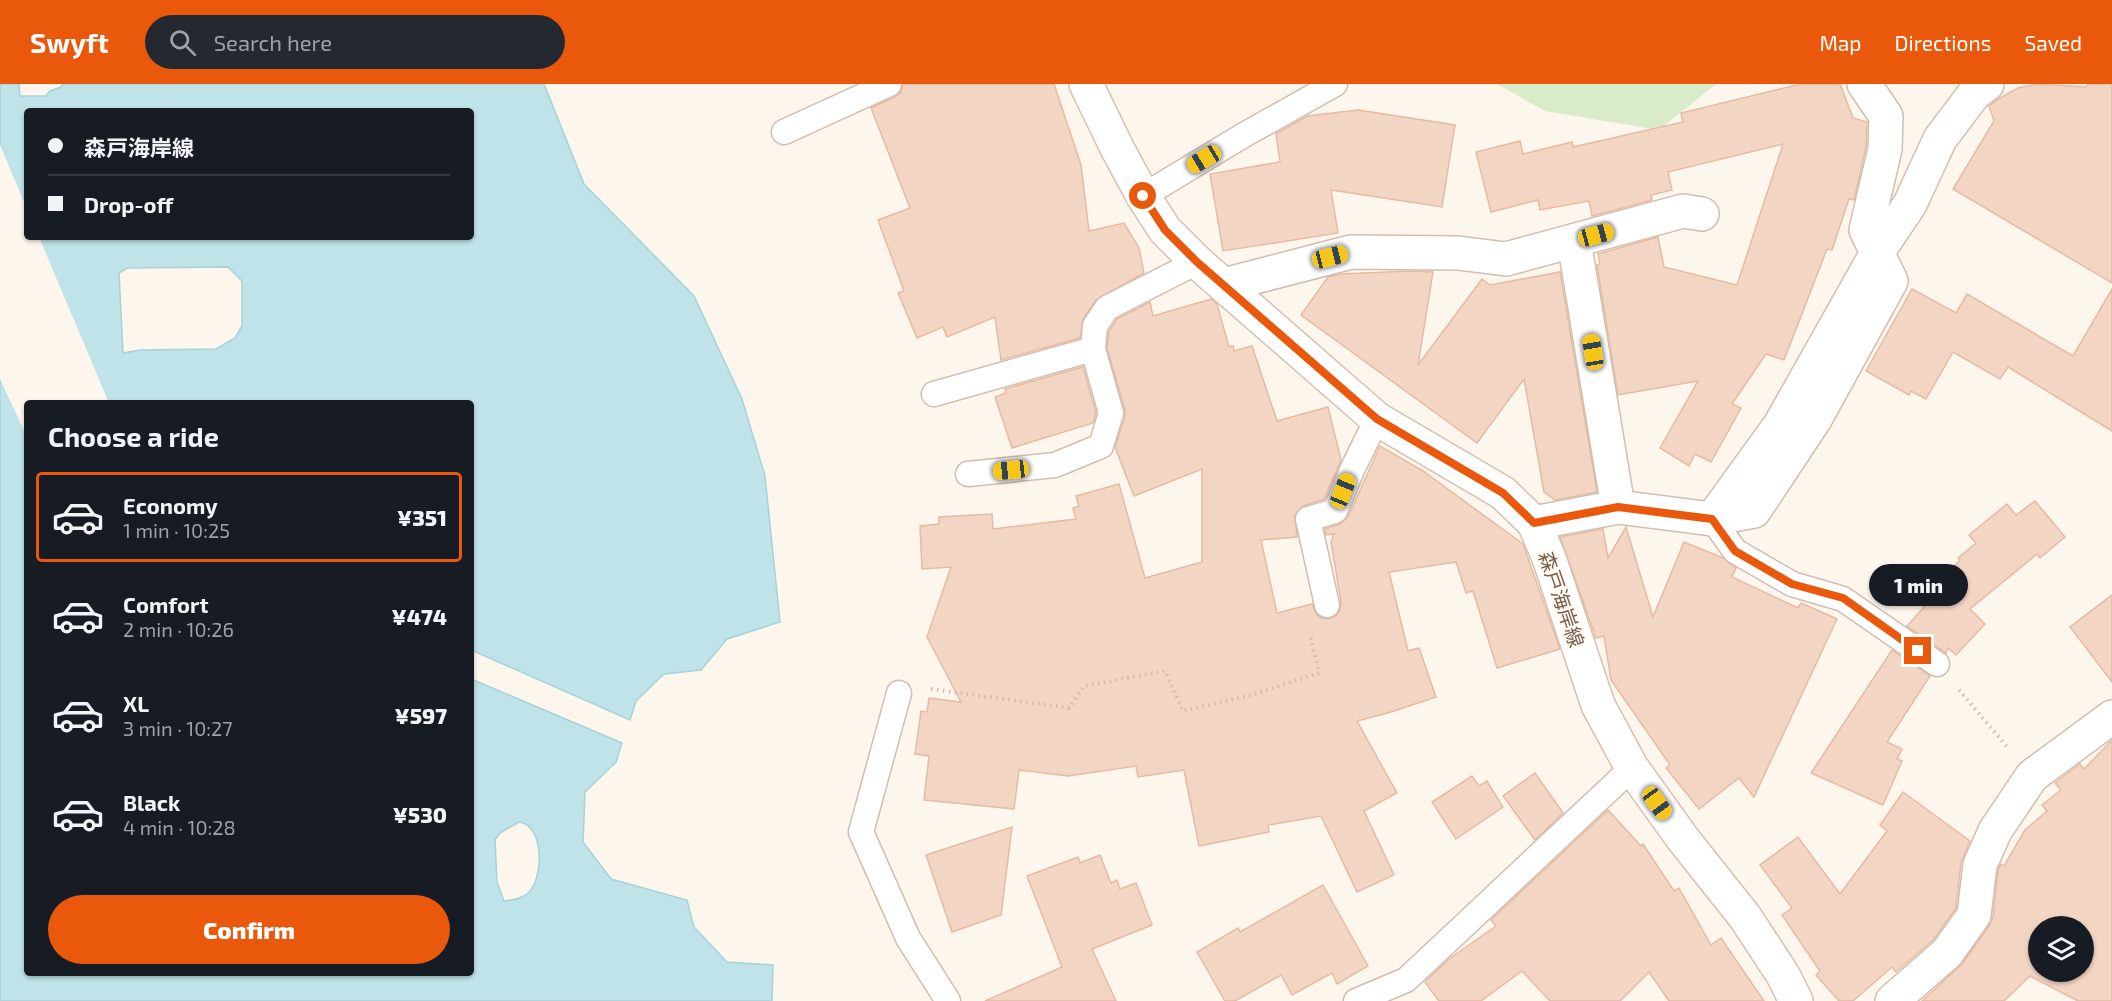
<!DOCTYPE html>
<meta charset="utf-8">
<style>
body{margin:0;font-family:"Exo 2","Noto Sans JP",sans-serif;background:#242831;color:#f1f3f6;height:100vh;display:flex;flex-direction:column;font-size:22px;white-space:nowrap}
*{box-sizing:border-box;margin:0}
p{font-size:20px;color:#9ea1a6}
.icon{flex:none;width:33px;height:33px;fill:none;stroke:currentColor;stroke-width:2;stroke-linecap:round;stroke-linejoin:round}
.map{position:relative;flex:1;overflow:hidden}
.sheet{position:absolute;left:24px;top:316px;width:450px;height:576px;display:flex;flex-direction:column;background:#171b24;border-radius:6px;box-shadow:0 2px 4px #0004}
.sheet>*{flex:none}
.top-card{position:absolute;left:24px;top:24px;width:450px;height:132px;border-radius:6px;box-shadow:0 2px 4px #0004;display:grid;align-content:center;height:132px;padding:0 24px;background:#171b24}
.controls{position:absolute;left:2028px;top:832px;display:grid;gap:12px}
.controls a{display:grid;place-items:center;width:66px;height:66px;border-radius:50%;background:#171b24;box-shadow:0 2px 4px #0004;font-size:30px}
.end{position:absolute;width:27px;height:27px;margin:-14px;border:8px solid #ea580c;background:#fff;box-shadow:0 0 0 3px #fff}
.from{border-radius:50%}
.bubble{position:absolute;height:42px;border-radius:21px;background:#171b24;box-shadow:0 2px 4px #0004;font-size:20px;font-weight:800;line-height:42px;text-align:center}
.car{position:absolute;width:18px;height:36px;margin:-18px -9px;border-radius:8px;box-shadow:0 0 4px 2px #0007;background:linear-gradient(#f5c518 24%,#345 0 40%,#f5c518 0 76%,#345 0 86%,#f5c518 0)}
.top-card b{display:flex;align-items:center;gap:21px;height:57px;font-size:22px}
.top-card b+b{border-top:2px solid #363941}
.top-card i{width:15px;height:15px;background:#f1f3f6}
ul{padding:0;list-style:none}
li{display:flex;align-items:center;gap:18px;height:90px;margin:0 12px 9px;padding:0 12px;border:3px solid transparent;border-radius:6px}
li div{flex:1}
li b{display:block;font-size:22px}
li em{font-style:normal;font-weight:800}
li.on{border-color:#ea580c}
li>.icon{width:54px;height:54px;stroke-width:1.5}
h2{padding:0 24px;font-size:27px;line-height:72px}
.button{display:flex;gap:12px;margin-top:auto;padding:12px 24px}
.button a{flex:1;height:69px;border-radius:36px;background:#ea580c;color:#fff;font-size:24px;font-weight:800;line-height:69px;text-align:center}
header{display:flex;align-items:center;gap:36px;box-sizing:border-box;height:84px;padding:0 30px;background:#ea580c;color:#fff}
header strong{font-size:28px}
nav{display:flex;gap:33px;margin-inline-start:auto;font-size:21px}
.search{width:420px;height:54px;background:#242831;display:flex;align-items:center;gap:15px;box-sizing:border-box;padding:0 21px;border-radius:33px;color:#9ea1a6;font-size:22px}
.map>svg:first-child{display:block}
.green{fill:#d8ecc9}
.water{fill:#bfe3e8;stroke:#a5d3da;stroke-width:1.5;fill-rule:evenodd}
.pier{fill:#fdf6ec}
.building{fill:#f3d5c3;stroke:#e6bba3;stroke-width:1.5;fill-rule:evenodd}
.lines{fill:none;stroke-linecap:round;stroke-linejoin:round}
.lane-casing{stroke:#d1beb0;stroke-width:27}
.street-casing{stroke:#d1beb0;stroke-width:36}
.secondary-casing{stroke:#d6c0b0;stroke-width:36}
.path{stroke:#d9b8a5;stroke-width:4;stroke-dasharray:1.5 4.5;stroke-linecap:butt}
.lane{stroke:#fff;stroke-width:24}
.street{stroke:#fff;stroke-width:33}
.secondary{stroke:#fff;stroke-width:33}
.route{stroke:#ea580c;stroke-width:8}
.labels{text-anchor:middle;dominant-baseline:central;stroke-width:6;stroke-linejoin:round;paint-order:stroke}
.street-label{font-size:20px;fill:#7a5c4d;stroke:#fffaf3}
</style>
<header>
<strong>Swyft</strong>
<div class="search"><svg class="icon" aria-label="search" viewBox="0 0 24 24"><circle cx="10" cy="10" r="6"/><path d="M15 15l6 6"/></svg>Search here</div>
<nav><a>Map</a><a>Directions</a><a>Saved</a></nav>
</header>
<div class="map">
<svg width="2112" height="917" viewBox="0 0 2112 917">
<rect width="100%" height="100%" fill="#fdf6ec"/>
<path class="green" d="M1497 0H1716L1659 46 1545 27Z"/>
<path class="water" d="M0 0H19L20 12H46L50 7 61 3 62 0H544L584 100 694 212 742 315 765 392 780 538 727 555 701 586 664 590 636 617 630 636 471 566V320H27V890H471V595L622 659 616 678 585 708 583 758 611 795 687 816 694 843 727 878 773 881 772 917H0ZM27 27H471V153H27ZM228 183 242 197V242L235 254 216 265 140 266 123 269 119 189 127 184ZM519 738C545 741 544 797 527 810 520 815 513 816 504 817L497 798 495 756 500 749Z"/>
<path class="pier" d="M0 61 27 125V153H39L109 319 27 320V353L0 295Z"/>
<g class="building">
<path d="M903 0H1054L1081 81 1089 147 1124 139 1139 164 1144 189 1096 216 1083 235 1080 254 1001 276 995 233 947 253 943 243 917 254 898 209 904 207 878 136 910 124 871 24 895 13 901 8Z"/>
<path d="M1801 0H1840L1853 34 1867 38 1866 63 1854 116 1849 115 1832 166 1827 165 1784 276 1766 270 1732 320 1741 324 1711 378 1695 370 1689 382 1660 364 1698 297 1618 311 1597 181 1600 180 1598 170 1658 153 1664 183 1737 201 1783 60 1668 88 1672 106 1651 111 1652 116 1592 132 1589 117 1540 126 1538 116 1491 128 1476 68 1520 57 1523 70 1572 58 1573 63 1683 38 1681 29Z"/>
<path d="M2037 0 2086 3 2088 0H2112V199L1953 105 1994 37 1989 22 2000 14 2018 4Z"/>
<path d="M1358 26 1455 41 1442 123 1331 106 1338 149 1223 167 1210 90 1280 78 1276 50 1307 32Z"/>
<path d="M1410 187 1433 188 1418 281 1482 195 1490 201 1560 188 1597 408 1555 416 1544 408 1524 295 1477 359 1301 231 1328 193 1341 190Z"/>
<path d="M1912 205 1956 229 1967 210 2073 272 2112 205V347L2008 283 2000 295 1953 268 1926 315 1911 307 1909 311 1866 287Z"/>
<path d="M1211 215 1217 220 1229 263 1233 262 1234 267 1252 262 1277 337 1328 323 1341 376 1324 415 1303 422 1295 431 1297 453 1261 456 1277 529 1312 520 1317 531 1322 534 1329 535 1336 532 1340 526 1341 518 1331 458 1334 450 1326 451 1325 445 1340 440 1348 433 1380 362 1423 387 1523 460 1560 565 1497 584 1473 507 1466 509 1456 478 1389 488 1408 567 1419 564 1436 613 1391 628 1357 637 1397 709 1364 727 1394 791 1357 808 1321 732 1268 741 1269 748 1199 762 1184 686 1138 693 1136 682 1068 692 1019 686 1014 725 924 716 929 672 915 670 921 627 927 628 929 614 961 618 927 553 951 483 922 485 920 442 939 440V433L992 430 993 445 1076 435 1073 424 1079 422 1076 412 1119 400 1145 494 1202 478V385L1134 412 1115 363 1125 333V326L1107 264 1109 247 1117 235 1150 218 1153 232Z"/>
<path d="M1083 283 1096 329 1093 339 1012 364 995 313 1006 309 1005 305Z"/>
<path d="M2035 417 2065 453 2040 474 2037 470 1970 525 1985 540 1956 571 1948 564 1946 569 1907 542 1924 523 1919 519 1960 476 1958 474 1976 459 1969 451 2007 420 2016 431Z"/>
<path d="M1626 443 1653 533 1684 458 1723 474 1736 484 1732 493 1798 524 1801 519 1837 535 1754 713 1739 694 1699 725 1666 684 1670 681 1611 596 1604 552 1596 554 1560 453 1603 445 1608 474Z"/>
<path d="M2112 511V598L2070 543Z"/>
<path d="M1892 566 1930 592 1887 658 1902 665 1897 675 1902 677 1883 721 1811 689Z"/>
<path d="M2112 656V917H2078L2030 892 2004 917H1922L1962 880 1989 842 1993 833 1998 786 2001 780 2004 782 2025 746 2047 727 2042 721 2061 706 2055 699 2080 680 2084 685ZM2038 843H2084V888H2038Z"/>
<path d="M1535 689 1563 729 1535 756 1503 712Z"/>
<path d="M1472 692 1479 702 1487 697 1503 723 1456 755 1432 718Z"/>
<path d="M1903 708 1970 757 1961 778 1956 824 1933 856 1896 888 1892 883 1853 917H1839L1816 891 1820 887 1782 831 1792 824 1760 781 1798 753 1840 810 1887 747 1880 741Z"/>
<path d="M1608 726 1641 762 1643 760 1674 807 1679 804 1711 861 1721 854 1764 917H1669L1649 888 1620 917H1550L1522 887 1481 917H1439L1425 898 1449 875 1496 842 1491 836Z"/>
<path d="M1012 743 1001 831 952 848 926 771Z"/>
<path d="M1100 771 1111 799 1117 796 1120 805 1136 799 1152 841 1092 865 1116 917H985L1062 883 1027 792 1078 773 1080 779Z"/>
<path d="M1323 801 1368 882 1337 900 1332 889 1292 911 1281 891 1235 917H1225L1197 868 1238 844 1240 848Z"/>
</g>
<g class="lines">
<defs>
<g id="lane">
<path d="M784 48 889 0"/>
<path d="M1143 112 1244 51 1335 0"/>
<path d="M934 310 1093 265"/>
<path d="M968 390 1055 381 1101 362 1111 329 1093 265 1095 242 1107 224 1197 178"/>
<path d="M1712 435 1735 467 1792 500 1843 515 1937 580"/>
<path d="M1327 521 1308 435 1335 427 1352 386 1377 335"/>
<path d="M899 609 861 748 908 854 948 917"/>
<path d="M1356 917 1406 896 1632 684"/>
</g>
<g id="street">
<path d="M1574 157 1618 423"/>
<path d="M1224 201 1351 168 1458 169 1506 175 1683 127 1702 130"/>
<path d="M1712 435 1780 341 1877 169 1910 120 1940 55 1974 10 1987 0"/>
<path d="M1534 439 1618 423 1712 435 1754 427 1815 335 1891 197 1866 146 1885 65 1886 32 1864 0"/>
<path d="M1892 917 1947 869 1974 831 1980 781 1995 747 2032 692 2112 633"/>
</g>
<path id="secondary" d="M1086 0 1117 64 1143 112 1165 146 1197 178 1377 335 1503 409 1534 439 1549 474 1598 621 1632 684 1683 755 1745 833 1783 891 1796 917"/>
</defs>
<use href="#lane" class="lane-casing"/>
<use href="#street" class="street-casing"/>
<use href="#secondary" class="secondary-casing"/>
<g class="path">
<path d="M931 605 1069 624 1084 602 1165 587 1183 627 1252 611 1319 589 1310 551"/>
<path d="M1959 606 2008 664"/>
</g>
<use href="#lane" class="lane"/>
<use href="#street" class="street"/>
<use href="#secondary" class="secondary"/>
</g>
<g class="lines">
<path class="route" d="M1143 112 1165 146 1197 178 1377 335 1503 409 1534 439 1618 423 1712 435 1735 467 1792 500 1843 514 1918 567"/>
</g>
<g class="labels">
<g class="street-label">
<text transform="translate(1562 515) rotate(71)">森戸海岸線</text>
</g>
</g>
</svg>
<div class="controls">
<a><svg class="icon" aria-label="layers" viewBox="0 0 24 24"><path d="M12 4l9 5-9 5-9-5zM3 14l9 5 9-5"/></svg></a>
</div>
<i class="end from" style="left:1143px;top:112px"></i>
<i class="end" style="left:1918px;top:567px"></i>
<div class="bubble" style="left:1869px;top:480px;width:99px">1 min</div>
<i class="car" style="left:1204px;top:75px;rotate:239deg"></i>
<i class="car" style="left:1596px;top:151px;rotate:75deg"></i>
<i class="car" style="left:1330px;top:173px;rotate:76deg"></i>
<i class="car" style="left:1593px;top:268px;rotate:351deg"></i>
<i class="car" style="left:1011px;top:386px;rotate:264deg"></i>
<i class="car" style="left:1343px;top:407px;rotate:22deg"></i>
<i class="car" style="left:1657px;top:719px;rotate:144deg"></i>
<div class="top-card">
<b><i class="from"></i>森戸海岸線</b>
<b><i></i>Drop-off</b>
</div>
<section class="sheet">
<h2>Choose a ride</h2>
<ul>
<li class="on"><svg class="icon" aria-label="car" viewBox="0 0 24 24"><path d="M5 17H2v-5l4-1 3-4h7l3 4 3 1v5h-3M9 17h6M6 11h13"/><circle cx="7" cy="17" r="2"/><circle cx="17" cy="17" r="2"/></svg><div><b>Economy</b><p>1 min · 10:25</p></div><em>¥351</em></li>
<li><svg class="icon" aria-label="car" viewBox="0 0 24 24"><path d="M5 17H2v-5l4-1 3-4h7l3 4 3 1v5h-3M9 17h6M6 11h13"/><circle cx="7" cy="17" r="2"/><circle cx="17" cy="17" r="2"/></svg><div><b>Comfort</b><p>2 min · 10:26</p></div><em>¥474</em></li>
<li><svg class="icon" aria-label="car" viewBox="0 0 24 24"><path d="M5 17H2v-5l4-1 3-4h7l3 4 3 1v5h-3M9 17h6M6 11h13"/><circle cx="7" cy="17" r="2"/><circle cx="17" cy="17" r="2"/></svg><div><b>XL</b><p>3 min · 10:27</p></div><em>¥597</em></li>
<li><svg class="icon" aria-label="car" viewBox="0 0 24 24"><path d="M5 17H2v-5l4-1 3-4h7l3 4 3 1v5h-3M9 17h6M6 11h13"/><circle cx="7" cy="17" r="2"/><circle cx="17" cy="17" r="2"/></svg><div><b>Black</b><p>4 min · 10:28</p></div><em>¥530</em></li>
</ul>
<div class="button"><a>Confirm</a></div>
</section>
</div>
